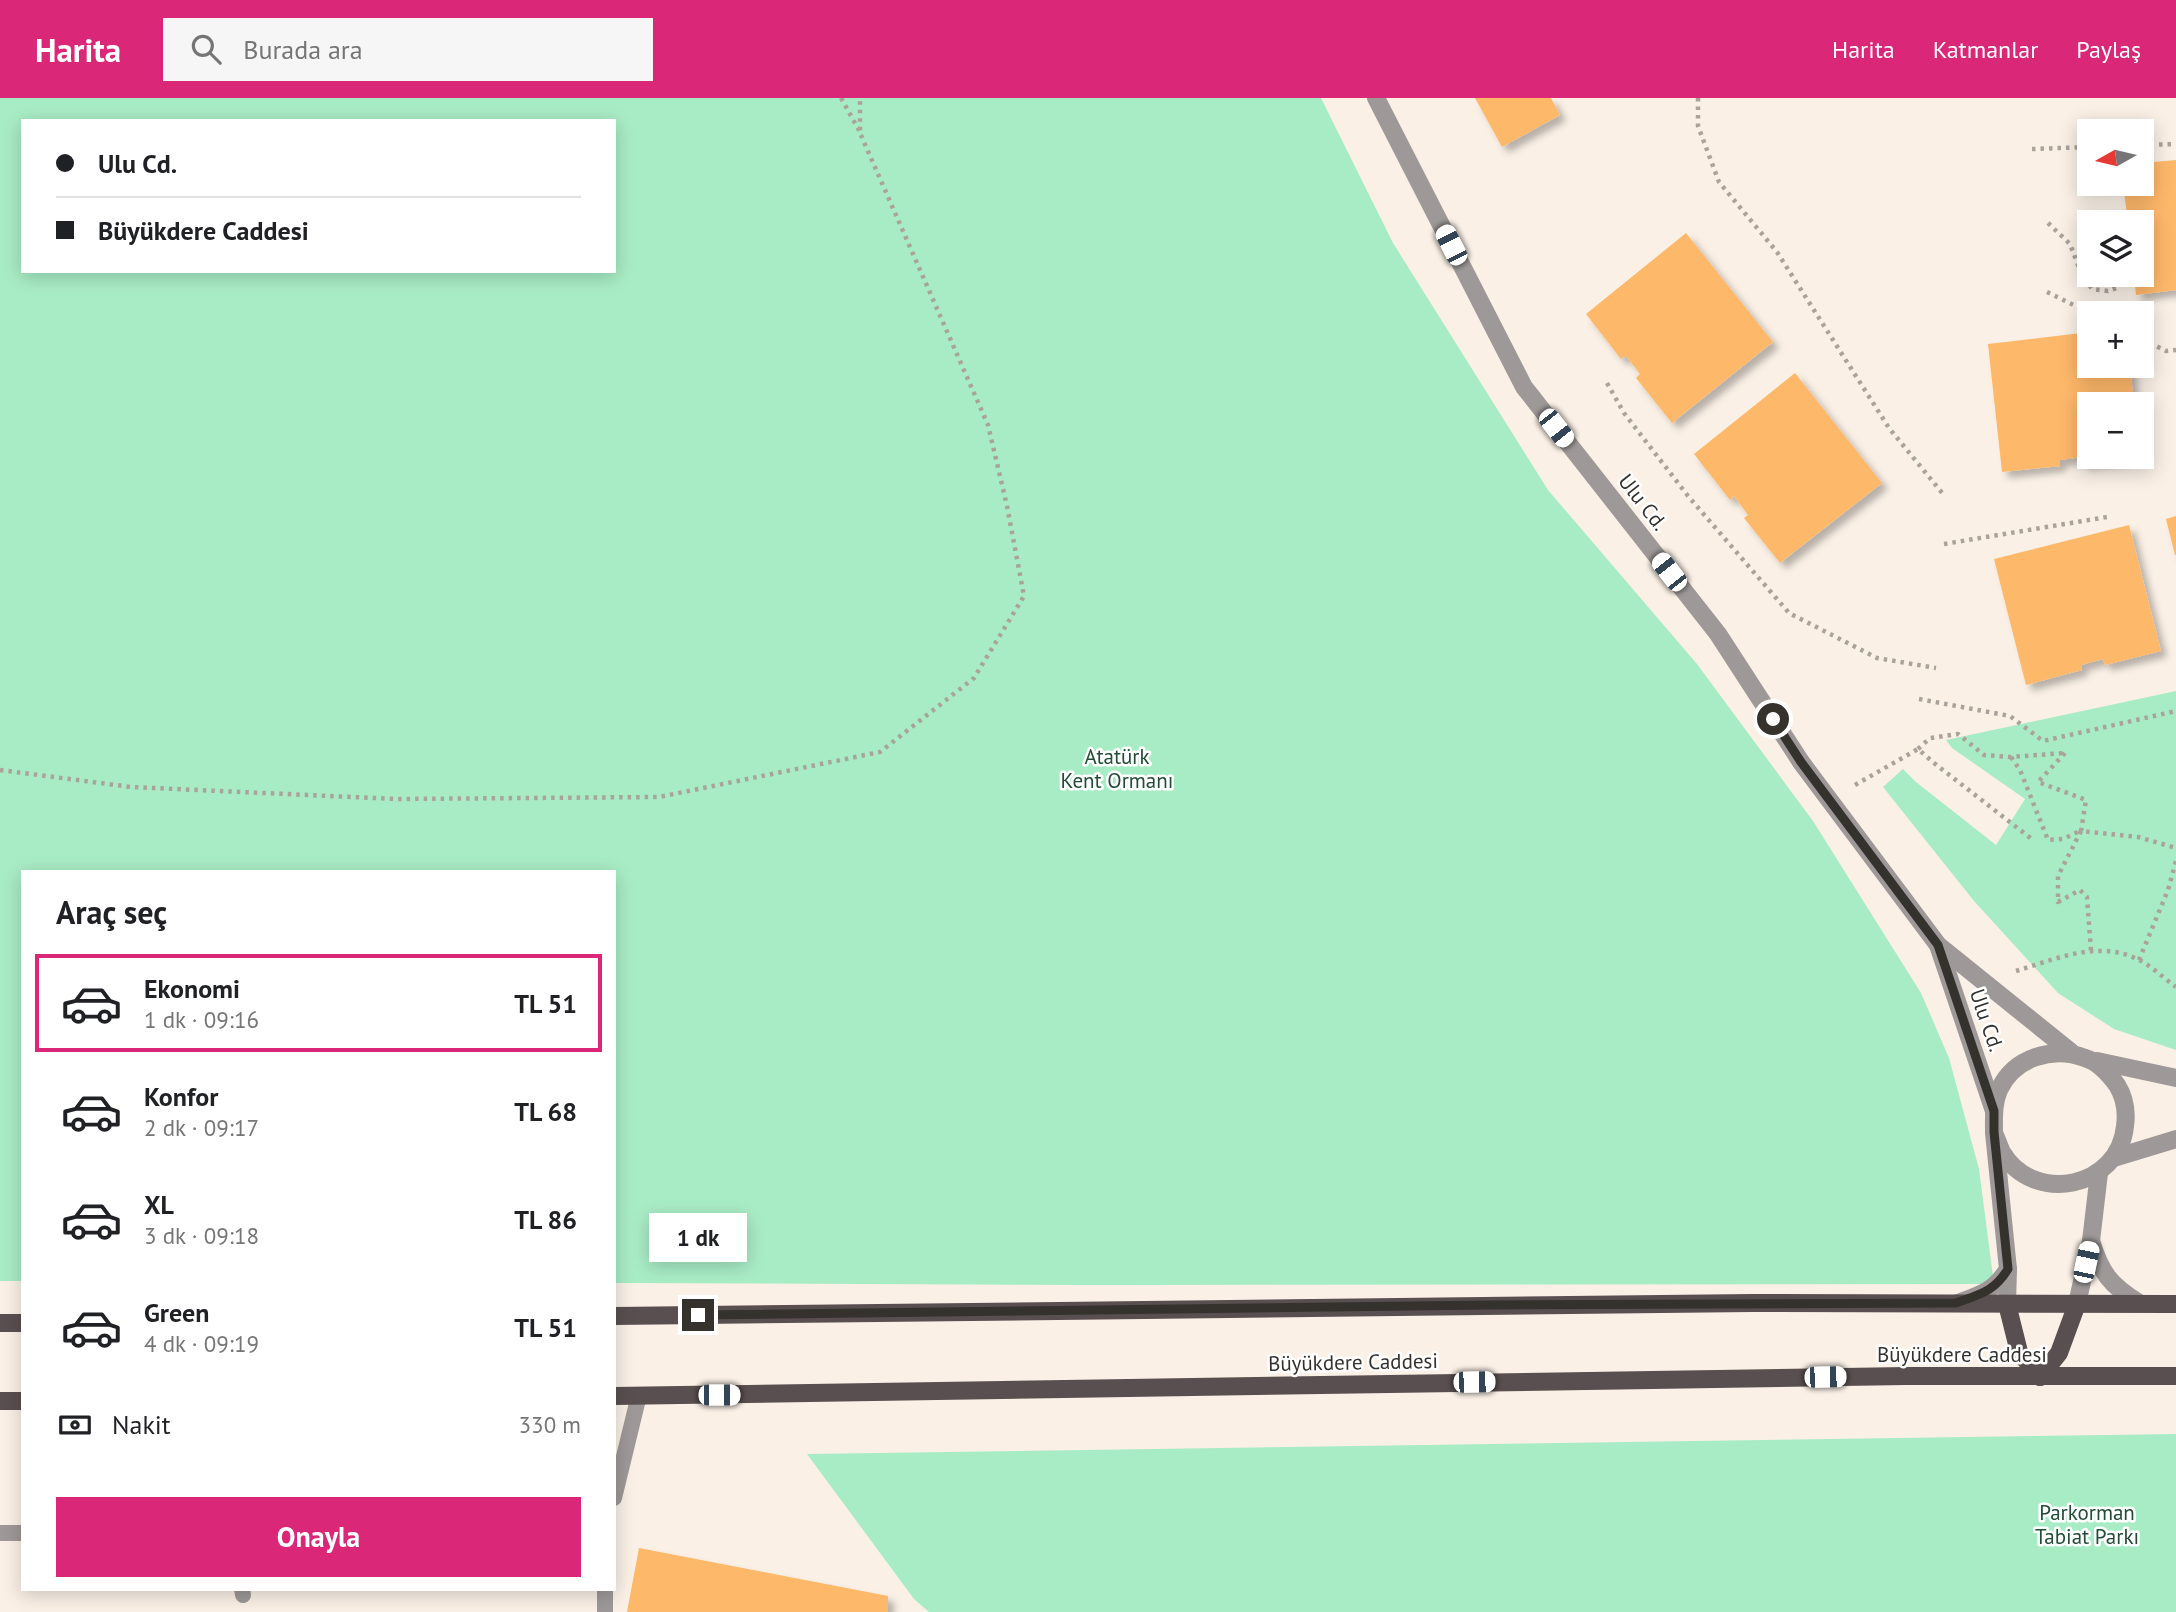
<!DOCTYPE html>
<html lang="tr">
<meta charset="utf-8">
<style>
body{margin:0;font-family:"PT Sans",sans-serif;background:#f6f6f6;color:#202124;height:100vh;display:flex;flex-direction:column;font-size:26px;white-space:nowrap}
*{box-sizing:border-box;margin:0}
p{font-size:23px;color:#757577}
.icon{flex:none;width:38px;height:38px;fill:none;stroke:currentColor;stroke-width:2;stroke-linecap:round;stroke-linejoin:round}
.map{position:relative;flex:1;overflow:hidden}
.details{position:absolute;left:21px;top:772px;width:595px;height:721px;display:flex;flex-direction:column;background:#fff;border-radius:0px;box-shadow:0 4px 18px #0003}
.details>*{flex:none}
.top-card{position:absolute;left:21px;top:21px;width:595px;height:154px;border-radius:0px;box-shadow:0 4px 18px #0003;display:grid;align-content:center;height:154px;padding:0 35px;background:#fff}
.needle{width:46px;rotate:262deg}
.fabs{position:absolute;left:2077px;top:21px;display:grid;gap:14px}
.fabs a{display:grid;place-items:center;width:77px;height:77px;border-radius:0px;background:#fff;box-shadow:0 4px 18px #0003;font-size:35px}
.end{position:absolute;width:32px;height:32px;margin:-16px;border:9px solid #35322e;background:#fff;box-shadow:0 0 0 4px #fff}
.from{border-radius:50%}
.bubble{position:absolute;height:49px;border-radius:0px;background:#fff;box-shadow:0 4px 18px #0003;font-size:23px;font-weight:800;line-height:49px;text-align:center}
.car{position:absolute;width:21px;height:42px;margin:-21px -10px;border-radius:9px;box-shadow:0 0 5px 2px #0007;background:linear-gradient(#fff 24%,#345 0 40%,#fff 0 76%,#345 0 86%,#fff 0)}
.top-card b{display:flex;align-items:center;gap:24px;height:66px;font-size:26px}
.top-card b+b{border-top:2px solid #e0e0e0}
.top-card i{width:18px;height:18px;background:#202124}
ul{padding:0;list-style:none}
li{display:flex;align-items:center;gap:21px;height:98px;margin:0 14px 10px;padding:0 21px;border:4px solid transparent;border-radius:0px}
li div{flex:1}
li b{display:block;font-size:26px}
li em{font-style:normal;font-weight:800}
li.active{border-color:#db2777}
li>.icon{width:63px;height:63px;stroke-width:1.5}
h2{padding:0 35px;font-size:32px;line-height:84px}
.pay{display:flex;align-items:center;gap:18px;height:77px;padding:0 35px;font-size:26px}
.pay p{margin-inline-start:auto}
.primary-button{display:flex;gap:14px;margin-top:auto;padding:14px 35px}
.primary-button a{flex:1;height:80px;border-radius:0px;background:#db2777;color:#fff;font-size:28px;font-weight:800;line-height:80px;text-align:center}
header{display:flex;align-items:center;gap:42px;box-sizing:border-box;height:98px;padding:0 35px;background:#db2777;color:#fff}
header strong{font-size:33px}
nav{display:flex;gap:38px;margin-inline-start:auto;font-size:24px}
.search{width:490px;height:63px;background:#f6f6f6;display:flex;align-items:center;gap:18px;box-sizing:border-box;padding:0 24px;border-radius:0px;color:#757577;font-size:26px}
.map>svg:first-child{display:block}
.green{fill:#a8ecc5;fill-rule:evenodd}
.building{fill:#feb86a;filter:url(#shadow)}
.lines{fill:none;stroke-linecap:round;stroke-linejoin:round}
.path{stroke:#aaa39c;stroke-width:4.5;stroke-dasharray:3.5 5;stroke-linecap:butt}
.lane{stroke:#9e9898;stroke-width:16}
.street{stroke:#9e9898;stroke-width:18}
.primary{stroke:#5a4f50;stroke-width:18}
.route{stroke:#35322e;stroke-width:9}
.labels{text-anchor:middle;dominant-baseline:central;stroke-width:5;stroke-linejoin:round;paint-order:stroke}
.street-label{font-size:21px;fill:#35322e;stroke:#fff}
.park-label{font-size:21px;fill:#214c36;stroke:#fff}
</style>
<header>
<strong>Harita</strong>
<div class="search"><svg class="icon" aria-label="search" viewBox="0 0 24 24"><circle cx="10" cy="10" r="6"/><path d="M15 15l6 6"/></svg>Burada ara</div>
<nav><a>Harita</a><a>Katmanlar</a><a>Paylaş</a></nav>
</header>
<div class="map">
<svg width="2176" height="1514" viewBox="0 0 2176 1514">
<defs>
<filter id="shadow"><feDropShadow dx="6" dy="6" stdDeviation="3.5" flood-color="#0004"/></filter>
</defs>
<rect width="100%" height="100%" fill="#faf0e6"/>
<g class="green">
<path d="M0 0H1321L1393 145 1548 392 1697 566 1813 723 1921 895 1949 960 1979 1071 1994 1186 1102 1187 614 1185V774H23V1183H0ZM23 23H614V173H23Z"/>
<path d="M2176 593V952L2114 931 2058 895 1974 803 1883 689 1903 671 1916 684 1996 747 2025 701 1952 650 1946 642Z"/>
<path d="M2176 1336V1514H929L914 1501 807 1356Z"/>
</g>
<g class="building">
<path d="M1475 0H1551L1560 17 1502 49Z"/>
<path d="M2176 62V192L2136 197 2134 177H2142V124H2128L2123 86H2142V65Z"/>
<path d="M1686 135 1773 244 1672 325 1636 280 1640 276 1626 258 1621 261 1586 216Z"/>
<path d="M2090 234V268H2130L2134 306H2090V359H2122V361L2083 365 2082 359 2060 362V368L2002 374 1988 246Z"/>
<path d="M1795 275 1882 385 1780 465 1744 420 1748 417 1734 398 1730 402 1694 356Z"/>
<path d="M2176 418V457H2175L2166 421Z"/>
<path d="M2129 427 2161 553 2105 567 2103 561 2081 567 2082 572 2026 587 1994 461Z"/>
<path d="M639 1450 888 1498V1514H627Z"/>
</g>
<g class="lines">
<g class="path">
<path d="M841 0 860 34"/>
<path d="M1698 0V28L1719 84 1777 154 1889 330 1943 396"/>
<path d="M2142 47 2176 46"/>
<path d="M2032 51 2090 49"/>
<path d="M2048 125 2070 146 2081 175 2092 191 2108 193 2119 189 2121 177"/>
<path d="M2047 194 2090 215"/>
<path d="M2142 241 2166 253 2176 252"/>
<path d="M1607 285 1624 315 1688 398 1789 515 1877 560 1936 570"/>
<path d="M1944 446 2107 419"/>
<path d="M1919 601 2010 618 2043 643 2176 613"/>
<path d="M1918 651 1930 640 1958 636 1984 657 2010 659 2064 655"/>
<path d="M2065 655 2038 684 2086 702 2081 733 2138 739 2176 750"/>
<path d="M2011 659 2020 672 2048 742 2063 741 2080 733"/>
<path d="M0 672 131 689 396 701 659 699 880 654 974 580 1024 498 1007 408 988 327 860 35V0"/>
<path d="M1855 687 1918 651 1934 665 2033 742"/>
<path d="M2081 733 2058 778V804L2080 792 2087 799 2091 853"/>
<path d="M2139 862 2168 792 2176 763"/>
<path d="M2016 873C2059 860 2104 839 2146 866 2157 873 2166 882 2176 889"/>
</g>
<g class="lane">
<path d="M614 1400 639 1297"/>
<path d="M0 1435H23"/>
<path d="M242 1491 243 1497"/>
<path d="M605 1514V1491"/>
</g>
<g class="street">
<path d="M1376 0 1524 289 1718 536 1801 664 1938 847 2071 954"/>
<path d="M1938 847 1994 1013"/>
<path d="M2097 963 2176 980"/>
<path d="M1994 1035C1997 1041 1999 1048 2002 1054 2034 1108 2119 1090 2125 1028 2127 1014 2125 1000 2117 987 2109 976 2099 964 2085 960 2053 948 2014 959 1999 992 1993 1006 1994 1020 1994 1035L2008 1171 2007 1206"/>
<path d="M2114 1060 2176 1041"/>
<path d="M2091 1143C2101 1175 2110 1187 2139 1205"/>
<path d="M1958 1205C1982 1196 1994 1193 2008 1171"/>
<path d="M2077 1206 2091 1143 2099 1075"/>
</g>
<g class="primary">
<path d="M2007 1206 2019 1254 2040 1279"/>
<path d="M614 1218 1752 1205 2176 1206"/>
<path d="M0 1225H23"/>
<path d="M2040 1279 2059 1255 2077 1206"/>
<path d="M614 1298 1906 1278H2176"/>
<path d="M0 1303H23"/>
</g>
</g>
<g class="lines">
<path class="route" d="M698 1217 1489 1207 1956 1205C1980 1196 1994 1194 2008 1171L1994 1034V1013L1938 847 1801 664 1773 621"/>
</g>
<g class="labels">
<g class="street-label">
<text transform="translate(1643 404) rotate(52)">Ulu Cd.</text>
<text transform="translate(1987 922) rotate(71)">Ulu Cd.</text>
<text x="1962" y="1256">Büyükdere Caddesi</text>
<text transform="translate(1353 1264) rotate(-1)">Büyükdere Caddesi</text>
</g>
<g class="park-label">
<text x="1117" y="658">Atatürk<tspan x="1117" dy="24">Kent Ormanı</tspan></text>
<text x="2087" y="1414">Parkorman<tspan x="2087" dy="24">Tabiat Parkı</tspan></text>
</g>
</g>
</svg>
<div class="fabs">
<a><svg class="needle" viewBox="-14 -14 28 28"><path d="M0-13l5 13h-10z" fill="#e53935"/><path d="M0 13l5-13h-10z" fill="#757577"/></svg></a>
<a><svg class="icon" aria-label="layers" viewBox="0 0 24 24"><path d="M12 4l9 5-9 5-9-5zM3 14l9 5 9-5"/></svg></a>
<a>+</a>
<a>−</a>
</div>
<i class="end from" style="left:1773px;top:621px"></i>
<i class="end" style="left:698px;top:1217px"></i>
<div class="bubble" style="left:649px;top:1115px;width:98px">1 dk</div>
<i class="car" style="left:1451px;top:147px;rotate:333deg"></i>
<i class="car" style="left:1556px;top:330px;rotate:142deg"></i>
<i class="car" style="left:1669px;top:474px;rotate:322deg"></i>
<i class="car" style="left:2086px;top:1164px;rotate:12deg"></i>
<i class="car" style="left:1825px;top:1279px;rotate:89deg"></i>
<i class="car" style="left:1474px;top:1284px;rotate:89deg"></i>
<i class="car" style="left:719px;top:1297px;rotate:90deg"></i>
<div class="top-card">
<b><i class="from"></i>Ulu Cd.</b>
<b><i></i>Büyükdere Caddesi</b>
</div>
<section class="details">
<h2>Araç seç</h2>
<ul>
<li class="active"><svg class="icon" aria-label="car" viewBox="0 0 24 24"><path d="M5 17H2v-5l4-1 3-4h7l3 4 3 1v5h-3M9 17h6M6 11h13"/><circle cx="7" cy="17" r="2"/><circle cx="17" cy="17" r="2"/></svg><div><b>Ekonomi</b><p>1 dk · 09:16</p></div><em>TL 51</em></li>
<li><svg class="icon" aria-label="car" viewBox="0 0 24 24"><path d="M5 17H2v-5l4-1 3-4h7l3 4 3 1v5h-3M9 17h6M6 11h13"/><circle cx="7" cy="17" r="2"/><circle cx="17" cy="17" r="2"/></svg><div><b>Konfor</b><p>2 dk · 09:17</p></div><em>TL 68</em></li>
<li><svg class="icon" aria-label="car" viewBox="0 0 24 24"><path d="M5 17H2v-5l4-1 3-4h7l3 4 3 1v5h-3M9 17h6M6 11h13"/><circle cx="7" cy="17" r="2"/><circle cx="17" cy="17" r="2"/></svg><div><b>XL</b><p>3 dk · 09:18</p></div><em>TL 86</em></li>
<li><svg class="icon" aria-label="car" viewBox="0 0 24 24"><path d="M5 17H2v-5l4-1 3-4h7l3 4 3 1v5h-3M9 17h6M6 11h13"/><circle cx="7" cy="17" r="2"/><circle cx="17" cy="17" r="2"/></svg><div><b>Green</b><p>4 dk · 09:19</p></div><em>TL 51</em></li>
</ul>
<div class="pay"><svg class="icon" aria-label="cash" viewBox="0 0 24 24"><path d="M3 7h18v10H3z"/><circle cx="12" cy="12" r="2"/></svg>Nakit<p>330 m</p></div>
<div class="primary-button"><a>Onayla</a></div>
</section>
</div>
